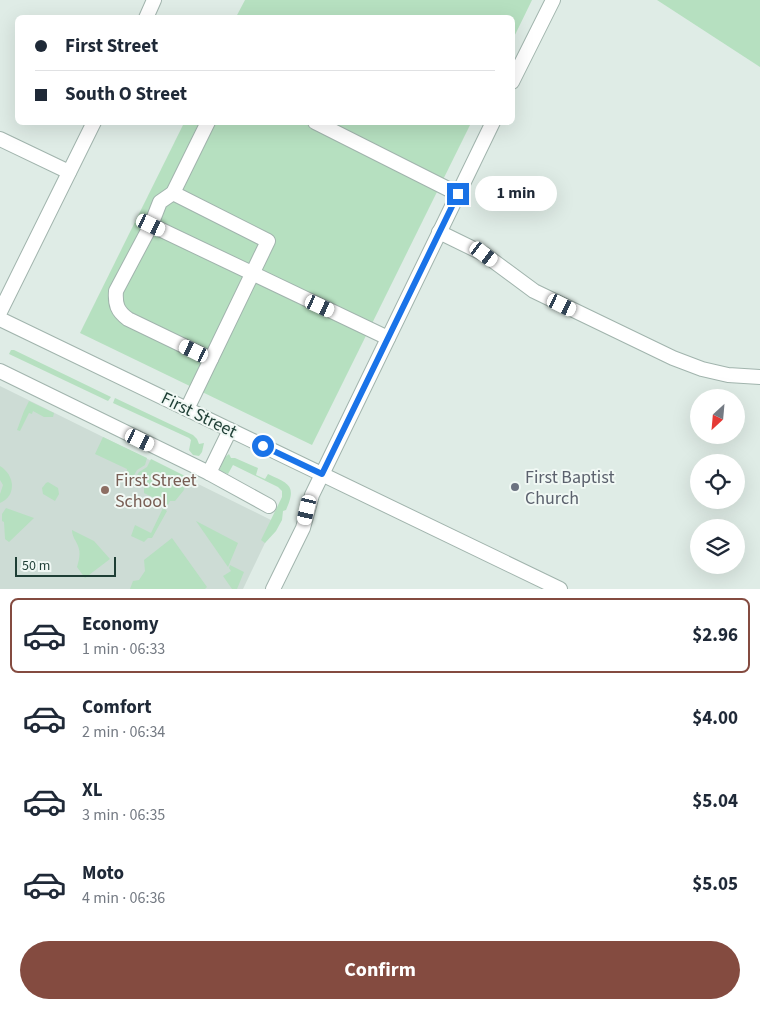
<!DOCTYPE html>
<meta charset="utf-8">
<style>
body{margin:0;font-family:"Source Sans 3",sans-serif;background:#f6f6f7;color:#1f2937;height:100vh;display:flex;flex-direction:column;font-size:19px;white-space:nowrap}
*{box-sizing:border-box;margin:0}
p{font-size:16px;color:#747a83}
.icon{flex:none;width:28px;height:28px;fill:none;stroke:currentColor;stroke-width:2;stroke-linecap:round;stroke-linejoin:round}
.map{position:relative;height:589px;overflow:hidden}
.drawer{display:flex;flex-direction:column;background:#fff;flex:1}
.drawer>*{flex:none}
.banner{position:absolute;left:15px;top:15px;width:500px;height:110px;border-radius:8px;box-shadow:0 5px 20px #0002;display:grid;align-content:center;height:110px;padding:0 20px;background:#fff}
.needle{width:32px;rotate:206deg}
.controls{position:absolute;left:690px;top:389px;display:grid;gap:10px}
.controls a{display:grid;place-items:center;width:55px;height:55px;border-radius:50%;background:#fff;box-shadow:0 5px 20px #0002;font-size:25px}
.scale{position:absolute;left:15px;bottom:12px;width:101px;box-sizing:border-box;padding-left:5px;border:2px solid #1e3e35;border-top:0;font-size:14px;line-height:18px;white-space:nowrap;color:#1e3e35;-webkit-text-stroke:4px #f0f8f4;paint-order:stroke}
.end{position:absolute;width:22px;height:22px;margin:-11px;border:6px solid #1a73e8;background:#fff;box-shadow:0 0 0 2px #fff}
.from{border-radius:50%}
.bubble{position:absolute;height:35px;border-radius:18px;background:#fff;box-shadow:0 5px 20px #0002;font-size:16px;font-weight:700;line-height:35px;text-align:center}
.car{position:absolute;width:15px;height:30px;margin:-15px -8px;border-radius:6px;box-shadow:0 0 4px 1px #0007;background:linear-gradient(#fff 24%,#345 0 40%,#fff 0 76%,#345 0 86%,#fff 0)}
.banner b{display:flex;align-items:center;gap:18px;height:48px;font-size:19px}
.banner b+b{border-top:1px solid #e0e1e3}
.banner i{width:12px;height:12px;background:#1f2937}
ul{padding:9px 0 0;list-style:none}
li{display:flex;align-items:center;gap:15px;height:75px;margin:0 10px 8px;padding:0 10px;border:2px solid transparent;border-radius:8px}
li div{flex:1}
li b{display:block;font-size:19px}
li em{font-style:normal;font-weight:700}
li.on{border-color:#844b40}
li>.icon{width:45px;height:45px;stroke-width:1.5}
.cta{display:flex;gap:10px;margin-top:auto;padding:10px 20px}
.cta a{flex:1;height:58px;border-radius:30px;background:#844b40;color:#fff;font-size:20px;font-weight:700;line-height:58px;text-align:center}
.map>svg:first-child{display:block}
.built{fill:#cddcd5}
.green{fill:#b6e0c0}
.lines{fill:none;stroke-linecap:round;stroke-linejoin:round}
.minor-casing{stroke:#a1b4ad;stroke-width:16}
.minor{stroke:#fff;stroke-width:14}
.route{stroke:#1a73e8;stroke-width:6}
.worship-dot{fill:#6b7280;stroke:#f0f8f4;stroke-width:2}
.education-dot{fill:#8d6e63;stroke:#f0f8f4;stroke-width:2}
.labels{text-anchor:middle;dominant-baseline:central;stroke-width:4;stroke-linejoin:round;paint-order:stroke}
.street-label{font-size:18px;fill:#1e3e35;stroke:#f0f8f4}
.worship-label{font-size:18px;fill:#5b616d;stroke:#f0f8f4;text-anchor:start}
.education-label{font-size:18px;fill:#785e54;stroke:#f0f8f4;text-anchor:start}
</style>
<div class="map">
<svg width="760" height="589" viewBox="0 0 760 589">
<rect width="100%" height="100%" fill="#dfece6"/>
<path class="built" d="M0 386 275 522 243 589H0Z"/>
<g class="green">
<path d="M245 0H532L513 39 512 18 236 17Z"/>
<path d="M657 0H760V67Z"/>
<path d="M184 123H471L312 445 80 333Z"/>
<path d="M11 350H14L111 397 108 401 9 354Z"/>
<path d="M115 398 193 435 197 439 199 444 204 443 202 452 199 456 193 455 189 450 191 440 189 438 113 403Z"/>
<path d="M29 401 54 413 53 417H44L33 411 32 414 29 413 20 431 17 430 24 411Z"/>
<path d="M103 437 147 458 145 465 137 470 132 479 126 477 127 469 95 454Z"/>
<path d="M229 454 231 458H235L258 468 256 475 265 479 268 474C289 484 297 485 286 510L283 511 282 520 276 531 265 543 261 540 282 497V491L278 487 233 465 228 474 219 471 224 458Z"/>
<path d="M151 459 187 477 184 490 175 501H170L168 505 144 493V486L134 480 139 472 147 467Z"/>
<path d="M0 466C15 475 17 496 0 503V494L3 485 0 480Z"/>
<path d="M48 482 58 488 59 494 55 501 43 494 42 488 46 483Z"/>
<path d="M6 508 34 518 9 542 5 539 4 522 2 521V514Z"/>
<path d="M163 508 167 511 152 538H148L144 542 131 536 135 525 151 533Z"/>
<path d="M196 521 238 543 228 567Z"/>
<path d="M72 530 94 541 110 559 85 578 77 567C79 560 81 553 78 546 76 540 72 537 72 530Z"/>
<path d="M172 538 207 587 205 589H130L133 581 139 580 145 571 144 560Z"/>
<path d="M230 565 244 572 237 589H232L223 576 231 571 229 568Z"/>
</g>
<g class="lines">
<defs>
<g id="minor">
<path d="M146 18 154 0"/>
<path d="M512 82 553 0"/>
<path d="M208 122 173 193 160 202 151 225 116 291C115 304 117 311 128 319L211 359"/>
<path d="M315 122 458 194"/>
<path d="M0 139 69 172"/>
<path d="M173 193 268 241 187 409"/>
<path d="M151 225 388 338"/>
<path d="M439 232 484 254 534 291 673 358 702 369 728 375 760 377"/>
<path d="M0 312 94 122"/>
<path d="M0 319 560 589"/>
<path d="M0 371 209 473 230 430"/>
<path d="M209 473 269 506"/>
<path d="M273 589 303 528 312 495 493 122"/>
</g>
</defs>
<use href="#minor" class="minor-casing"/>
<use href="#minor" class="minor"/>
</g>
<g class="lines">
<path class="route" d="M263 446 322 474 458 194"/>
</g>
<circle class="worship-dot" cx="515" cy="487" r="5"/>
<circle class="education-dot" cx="105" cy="490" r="5"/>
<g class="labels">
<g class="street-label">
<text transform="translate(199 415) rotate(26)">First Street</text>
</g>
<g class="worship-label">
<text x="525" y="477">First Baptist<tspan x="525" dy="21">Church</tspan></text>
</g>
<g class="education-label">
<text x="115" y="480">First Street<tspan x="115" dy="21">School</tspan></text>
</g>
</g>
</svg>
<div class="controls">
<a><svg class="needle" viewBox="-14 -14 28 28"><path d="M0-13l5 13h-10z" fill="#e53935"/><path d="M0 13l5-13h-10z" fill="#747a83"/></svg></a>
<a><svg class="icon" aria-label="locate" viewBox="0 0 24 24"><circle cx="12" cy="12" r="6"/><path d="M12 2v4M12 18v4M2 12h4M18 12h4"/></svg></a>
<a><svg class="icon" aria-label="layers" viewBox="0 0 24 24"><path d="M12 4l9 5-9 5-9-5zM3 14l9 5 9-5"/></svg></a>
</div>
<div class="scale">50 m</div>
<i class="end from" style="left:263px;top:446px"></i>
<i class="end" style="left:458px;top:194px"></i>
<div class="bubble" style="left:475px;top:176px;width:82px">1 min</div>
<i class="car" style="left:151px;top:225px;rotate:116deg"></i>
<i class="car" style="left:484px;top:254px;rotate:127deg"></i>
<i class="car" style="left:562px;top:305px;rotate:116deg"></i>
<i class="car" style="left:320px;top:306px;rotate:115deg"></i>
<i class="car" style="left:194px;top:351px;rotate:296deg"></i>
<i class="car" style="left:140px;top:440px;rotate:116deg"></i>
<i class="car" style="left:307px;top:510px;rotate:193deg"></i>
<div class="banner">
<b><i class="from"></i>First Street</b>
<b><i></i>South O Street</b>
</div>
</div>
<section class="drawer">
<ul>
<li class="on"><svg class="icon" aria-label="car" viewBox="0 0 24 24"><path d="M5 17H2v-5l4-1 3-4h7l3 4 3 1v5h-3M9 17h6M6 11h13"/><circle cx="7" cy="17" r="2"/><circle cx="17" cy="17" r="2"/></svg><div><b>Economy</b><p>1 min · 06:33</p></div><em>$2.96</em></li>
<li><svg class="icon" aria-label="car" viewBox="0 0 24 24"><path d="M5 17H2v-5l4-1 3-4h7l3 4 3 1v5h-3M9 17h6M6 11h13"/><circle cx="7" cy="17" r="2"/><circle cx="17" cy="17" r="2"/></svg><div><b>Comfort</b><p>2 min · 06:34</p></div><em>$4.00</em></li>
<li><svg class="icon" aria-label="car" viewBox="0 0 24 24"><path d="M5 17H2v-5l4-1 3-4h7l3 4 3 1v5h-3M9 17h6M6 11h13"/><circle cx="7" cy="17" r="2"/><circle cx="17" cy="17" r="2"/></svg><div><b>XL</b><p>3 min · 06:35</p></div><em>$5.04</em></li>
<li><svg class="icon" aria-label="car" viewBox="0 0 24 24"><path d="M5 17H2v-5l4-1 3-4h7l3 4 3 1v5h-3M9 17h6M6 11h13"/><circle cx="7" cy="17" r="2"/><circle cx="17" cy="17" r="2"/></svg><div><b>Moto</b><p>4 min · 06:36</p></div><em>$5.05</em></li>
</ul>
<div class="cta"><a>Confirm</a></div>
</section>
